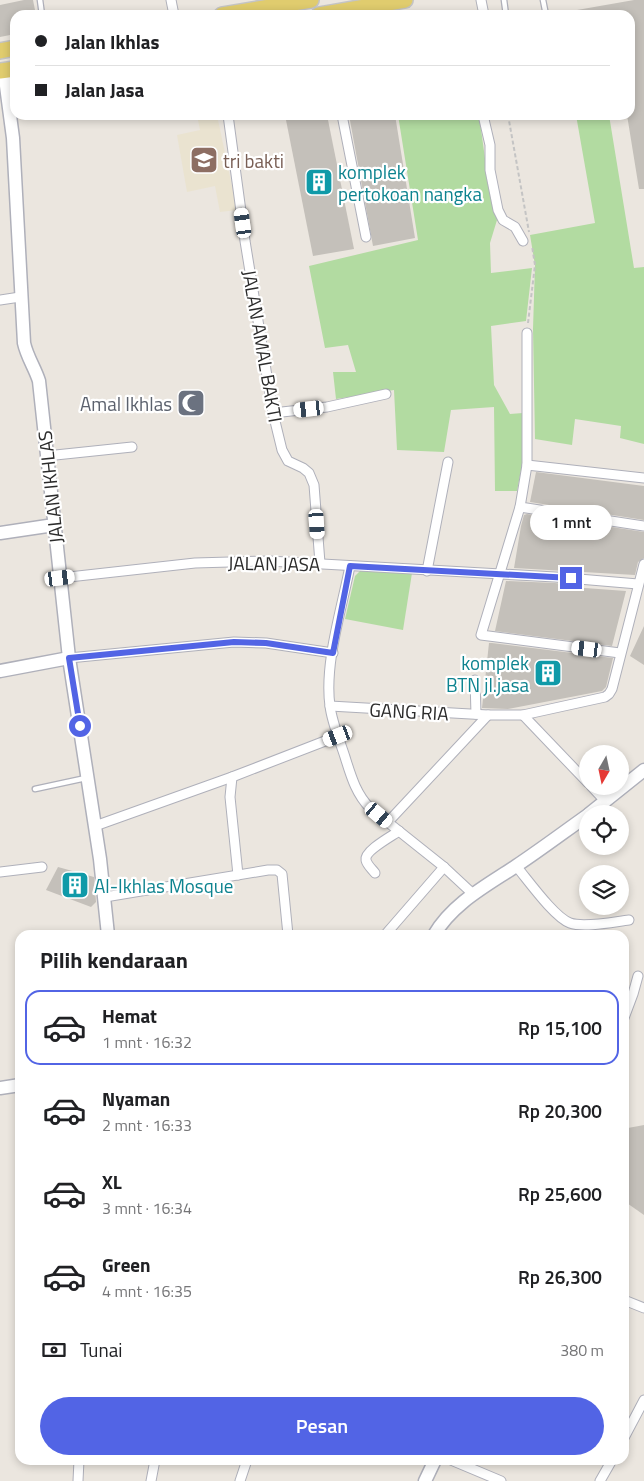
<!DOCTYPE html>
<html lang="id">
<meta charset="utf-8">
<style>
body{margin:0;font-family:"Titillium Web",sans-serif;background:#f6f6f6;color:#202124;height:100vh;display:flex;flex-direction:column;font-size:19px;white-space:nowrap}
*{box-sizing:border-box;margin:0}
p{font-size:16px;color:#757577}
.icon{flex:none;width:28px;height:28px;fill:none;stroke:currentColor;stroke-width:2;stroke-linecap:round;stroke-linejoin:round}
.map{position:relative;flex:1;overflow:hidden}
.details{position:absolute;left:15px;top:930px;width:614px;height:535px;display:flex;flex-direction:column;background:#fff;border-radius:15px;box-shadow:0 2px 8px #0003}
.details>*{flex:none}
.top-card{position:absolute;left:10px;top:10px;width:625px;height:110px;border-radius:15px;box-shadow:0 2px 8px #0003;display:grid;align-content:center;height:110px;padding:0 25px;background:#fff}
.needle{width:32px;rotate:189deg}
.controls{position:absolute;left:579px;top:745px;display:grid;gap:10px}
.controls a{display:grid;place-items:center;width:50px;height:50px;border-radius:50%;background:#fff;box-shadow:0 2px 8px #0003;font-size:25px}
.end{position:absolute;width:22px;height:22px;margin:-11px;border:6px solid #5264e5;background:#fff;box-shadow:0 0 0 2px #fff}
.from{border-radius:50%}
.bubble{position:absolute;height:35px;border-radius:18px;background:#fff;box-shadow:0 2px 8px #0003;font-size:16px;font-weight:600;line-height:35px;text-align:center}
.car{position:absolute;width:15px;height:30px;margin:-15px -8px;border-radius:6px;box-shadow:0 0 4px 1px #0007;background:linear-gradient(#fff 24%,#345 0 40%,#fff 0 76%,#345 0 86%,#fff 0)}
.top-card b{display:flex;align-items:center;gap:18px;height:48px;font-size:19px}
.top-card b+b{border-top:1px solid #e0e0e0}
.top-card i{width:12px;height:12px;background:#202124}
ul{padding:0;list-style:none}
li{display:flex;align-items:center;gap:15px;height:75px;margin:0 10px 8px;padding:0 15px;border:2px solid transparent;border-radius:15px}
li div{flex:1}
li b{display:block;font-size:19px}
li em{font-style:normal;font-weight:600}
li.on{border-color:#5264e5}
li>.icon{width:45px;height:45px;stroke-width:1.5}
h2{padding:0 25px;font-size:22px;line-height:60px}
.pay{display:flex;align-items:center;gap:12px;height:55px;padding:0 25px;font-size:19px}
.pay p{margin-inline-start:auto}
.cta{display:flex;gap:10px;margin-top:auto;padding:10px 25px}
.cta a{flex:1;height:58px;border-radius:30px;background:#5264e5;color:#fff;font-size:20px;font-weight:600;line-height:58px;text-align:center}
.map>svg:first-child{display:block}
.education{fill:#eae3d0}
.green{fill:#b2dba1}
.building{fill:#c4c0ba}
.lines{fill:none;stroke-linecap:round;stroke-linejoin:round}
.lane-casing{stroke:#afb0ba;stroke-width:7}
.street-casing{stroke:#afb0ba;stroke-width:11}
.secondary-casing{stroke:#afb0ba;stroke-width:15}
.primary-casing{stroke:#c4c4c4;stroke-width:18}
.path{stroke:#c4c4c4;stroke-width:2;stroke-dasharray:4 2.5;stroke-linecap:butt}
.lane{stroke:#fff;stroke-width:4.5}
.street{stroke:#fff;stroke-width:9}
.secondary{stroke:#fff;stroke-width:12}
.primary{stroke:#e0cc6e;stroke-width:15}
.route{stroke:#5264e5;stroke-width:6}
.labels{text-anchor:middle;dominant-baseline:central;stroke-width:4.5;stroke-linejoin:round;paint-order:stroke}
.education-label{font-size:19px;fill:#785e54;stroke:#fff;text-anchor:start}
.culture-label{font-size:19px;fill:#0d838f;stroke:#fff;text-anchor:start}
.street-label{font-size:19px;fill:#2b2b2b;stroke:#fff}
.worship-label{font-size:19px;fill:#5b616d;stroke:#fff;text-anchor:end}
</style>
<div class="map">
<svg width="644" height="1481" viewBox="0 0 644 1481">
<rect width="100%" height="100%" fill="#ebe6df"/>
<path class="education" d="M197 115H217L237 210 220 212 215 186 187 192 177 135 200 130Z"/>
<g class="green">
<path d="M398 115H479L488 180 497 220 490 243 491 273 532 268 526 321 491 326 494 385 510 414 523 413V460L517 491H495L494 407 451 410 444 452 397 450 394 390 336 399 333 372H356L348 345 325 348 309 266 418 240Z"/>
<path d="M576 115H609L634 268 644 267V444L620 438 621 426 575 419 572 445 535 439 533 329 535 265 530 235 595 223Z"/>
<path d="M360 571 412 573 403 630 345 619 355 576Z"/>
</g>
<g class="building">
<path d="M24 0H33L36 15H15V34L0 37V5Z"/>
<path d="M634 0H644V189H639L627 115H630V15H577V10Z"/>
<path d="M285 115H327L354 249 313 256Z"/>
<path d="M349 115H395L415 238 373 246Z"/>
<path d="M536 472 644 486V520L530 502Z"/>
<path d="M527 514 644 532V558L638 562 635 575 514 568 521 526 524 515Z"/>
<path d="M506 581 555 583 571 585V587L626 591 612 646 495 631Z"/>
<path d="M644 626V665L630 656Z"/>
<path d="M489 643H492L613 658 606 687 602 691 508 709 482 708Z"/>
<path d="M58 867 94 877 96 902 91 907 46 890Z"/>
<path d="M644 1125V1215L624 1201V1135L628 1128Z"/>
</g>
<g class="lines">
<defs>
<g id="lane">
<path d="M40 0 42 15"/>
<path d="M504 0 506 15"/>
<path d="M543 0 546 15"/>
<path d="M35 789 86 778"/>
</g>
<g id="street">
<path d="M171 0 174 15"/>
<path d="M481 0 484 15"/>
<path d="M228 115 245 241 273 413 282 450 288 461 303 468 309 473 314 485 320 563"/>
<path d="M342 115 366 237"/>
<path d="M483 115 490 145V170L498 210 503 220 515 227 523 241"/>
<path d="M0 300 20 297"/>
<path d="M527 333V465L520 507 481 635 620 653"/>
<path d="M273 413 327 407 386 394"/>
<path d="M46 456 132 447"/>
<path d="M527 465 644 478"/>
<path d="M520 507 644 526"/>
<path d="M350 566C342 608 324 664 330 706 332 723 340 741 345 757 351 776 356 794 370 808L444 867 473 894"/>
<path d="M427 571 448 462"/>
<path d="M60 578 195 563 269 561 555 577 638 584"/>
<path d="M69 658 234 642 266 643 333 653"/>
<path d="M475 680 476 714"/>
<path d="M330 706 488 715H523L605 697 609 694 612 689 644 564"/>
<path d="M523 715 588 783"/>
<path d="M232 777 230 797 238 875"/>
<path d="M591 786 606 802"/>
<path d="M388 822 488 715"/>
<path d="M95 826 232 777 338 736"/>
<path d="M516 866C528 880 554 917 570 923 584 928 613 922 629 920"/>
<path d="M0 872 42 867"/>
<path d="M375 873C372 869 367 865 366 860 364 851 392 836 399 831"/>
<path d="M105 897 268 870H277L282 874 288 935"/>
<path d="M385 935 444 867"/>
<path d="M624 1018 633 994 638 976"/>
<path d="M624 1300 644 1308"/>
<path d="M624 1438 644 1400"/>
<path d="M451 1460 501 1481"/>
<path d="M78 1481 79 1460"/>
<path d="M151 1481 155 1460"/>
<path d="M240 1481 247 1460"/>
<path d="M600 1481 612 1460"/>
</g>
<g id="secondary">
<path d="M4 71 13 138 24 343C27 357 35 368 39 381L69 658 100 859 108 935"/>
<path d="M0 533 54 525"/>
<path d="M0 671 69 658"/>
<path d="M589 814 644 770"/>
<path d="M434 935C453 903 486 886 516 866 540 850 564 832 588 815"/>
<path d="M0 1088 20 1085"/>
<path d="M425 1481 435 1460"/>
</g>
<g id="primary">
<path d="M222 15 311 0"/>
<path d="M319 15 405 0"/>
<path d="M0 51 15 48"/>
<path d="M0 71 15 69"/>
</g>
</defs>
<use href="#lane" class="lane-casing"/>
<use href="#street" class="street-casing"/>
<use href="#secondary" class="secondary-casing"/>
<use href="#primary" class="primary-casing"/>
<g class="path">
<path d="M508 115 529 232"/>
<path d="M528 323 535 265 532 246"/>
</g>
<use href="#lane" class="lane"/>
<use href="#street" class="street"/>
<use href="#secondary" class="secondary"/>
<use href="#primary" class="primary"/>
</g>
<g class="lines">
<path class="route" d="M80 726 69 658 234 642 266 643 333 653 350 566 571 578"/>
</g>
<defs>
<symbol id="school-square" viewBox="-11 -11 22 22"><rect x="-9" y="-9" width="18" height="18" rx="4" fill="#8d6e63" stroke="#fff"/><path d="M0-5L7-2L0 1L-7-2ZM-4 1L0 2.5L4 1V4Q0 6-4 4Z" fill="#fff"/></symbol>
<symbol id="building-square" viewBox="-11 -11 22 22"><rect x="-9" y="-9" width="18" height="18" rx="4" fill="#0f9aa8" stroke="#fff"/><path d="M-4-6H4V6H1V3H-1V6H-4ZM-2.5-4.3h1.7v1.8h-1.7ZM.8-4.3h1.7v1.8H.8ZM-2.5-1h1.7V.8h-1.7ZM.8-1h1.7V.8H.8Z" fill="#fff"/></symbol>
<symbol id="mosque-square" viewBox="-11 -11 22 22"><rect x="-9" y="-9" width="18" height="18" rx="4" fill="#6b7280" stroke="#fff"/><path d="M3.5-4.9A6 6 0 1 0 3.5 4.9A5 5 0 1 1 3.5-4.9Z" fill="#fff"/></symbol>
</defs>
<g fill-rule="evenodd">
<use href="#school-square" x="188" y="144" width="32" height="32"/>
<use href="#building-square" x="303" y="166" width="32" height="32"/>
<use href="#mosque-square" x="175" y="387" width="32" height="32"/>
<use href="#building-square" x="532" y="657" width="32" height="32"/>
<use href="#building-square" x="59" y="869" width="32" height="32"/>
</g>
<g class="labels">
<g class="education-label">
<text x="223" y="160">tri bakti</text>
</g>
<g class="culture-label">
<text x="338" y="171">komplek<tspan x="338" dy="22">pertokoan nangka</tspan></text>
<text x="529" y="662" text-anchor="end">komplek<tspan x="529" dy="22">BTN jl.jasa</tspan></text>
<text x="94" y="885">Al-Ikhlas Mosque</text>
</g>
<g class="street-label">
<text transform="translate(263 346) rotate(80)">JALAN AMAL BAKTI</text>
<text transform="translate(50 487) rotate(-96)">JALAN IKHLAS</text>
<text transform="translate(274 563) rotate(1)">JALAN JASA</text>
<text transform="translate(409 711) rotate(3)">GANG RIA</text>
</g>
<g class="worship-label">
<text x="172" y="403">Amal Ikhlas</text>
</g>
</g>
</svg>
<div class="controls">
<a><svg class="needle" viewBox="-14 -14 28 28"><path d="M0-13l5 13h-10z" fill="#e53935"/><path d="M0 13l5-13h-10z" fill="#757577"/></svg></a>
<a><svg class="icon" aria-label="locate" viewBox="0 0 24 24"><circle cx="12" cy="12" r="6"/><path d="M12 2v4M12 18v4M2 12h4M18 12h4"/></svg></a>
<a><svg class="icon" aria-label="layers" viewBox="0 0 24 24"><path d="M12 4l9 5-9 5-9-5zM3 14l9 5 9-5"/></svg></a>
</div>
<i class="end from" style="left:80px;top:726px"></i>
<i class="end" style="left:571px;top:578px"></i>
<div class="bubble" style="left:530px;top:505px;width:82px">1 mnt</div>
<i class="car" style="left:243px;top:223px;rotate:352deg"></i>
<i class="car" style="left:309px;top:409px;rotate:264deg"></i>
<i class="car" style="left:317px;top:524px;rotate:176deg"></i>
<i class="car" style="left:60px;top:578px;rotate:83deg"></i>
<i class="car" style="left:587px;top:649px;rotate:277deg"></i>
<i class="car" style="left:338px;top:736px;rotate:249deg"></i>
<i class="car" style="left:379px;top:815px;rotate:130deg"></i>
<div class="top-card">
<b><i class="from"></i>Jalan Ikhlas</b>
<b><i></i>Jalan Jasa</b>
</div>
<section class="details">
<h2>Pilih kendaraan</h2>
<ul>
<li class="on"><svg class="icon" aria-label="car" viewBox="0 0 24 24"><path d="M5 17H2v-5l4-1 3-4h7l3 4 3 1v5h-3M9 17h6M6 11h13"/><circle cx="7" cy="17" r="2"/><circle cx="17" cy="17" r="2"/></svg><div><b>Hemat</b><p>1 mnt · 16:32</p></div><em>Rp 15,100</em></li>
<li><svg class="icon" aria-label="car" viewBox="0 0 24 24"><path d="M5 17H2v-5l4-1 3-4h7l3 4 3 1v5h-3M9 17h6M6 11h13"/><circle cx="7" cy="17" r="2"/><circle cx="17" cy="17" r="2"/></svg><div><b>Nyaman</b><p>2 mnt · 16:33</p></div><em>Rp 20,300</em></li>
<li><svg class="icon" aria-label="car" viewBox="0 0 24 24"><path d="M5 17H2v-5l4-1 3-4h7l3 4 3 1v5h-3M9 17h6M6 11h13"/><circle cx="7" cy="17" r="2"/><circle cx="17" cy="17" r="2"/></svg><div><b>XL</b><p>3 mnt · 16:34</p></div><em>Rp 25,600</em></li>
<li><svg class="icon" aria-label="car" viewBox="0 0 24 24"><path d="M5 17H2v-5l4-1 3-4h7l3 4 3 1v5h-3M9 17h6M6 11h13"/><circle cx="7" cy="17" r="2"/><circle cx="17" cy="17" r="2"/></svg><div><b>Green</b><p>4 mnt · 16:35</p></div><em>Rp 26,300</em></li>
</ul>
<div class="pay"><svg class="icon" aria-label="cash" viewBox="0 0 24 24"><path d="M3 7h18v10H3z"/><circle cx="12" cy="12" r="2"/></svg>Tunai<p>380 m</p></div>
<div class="cta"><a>Pesan</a></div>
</section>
</div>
